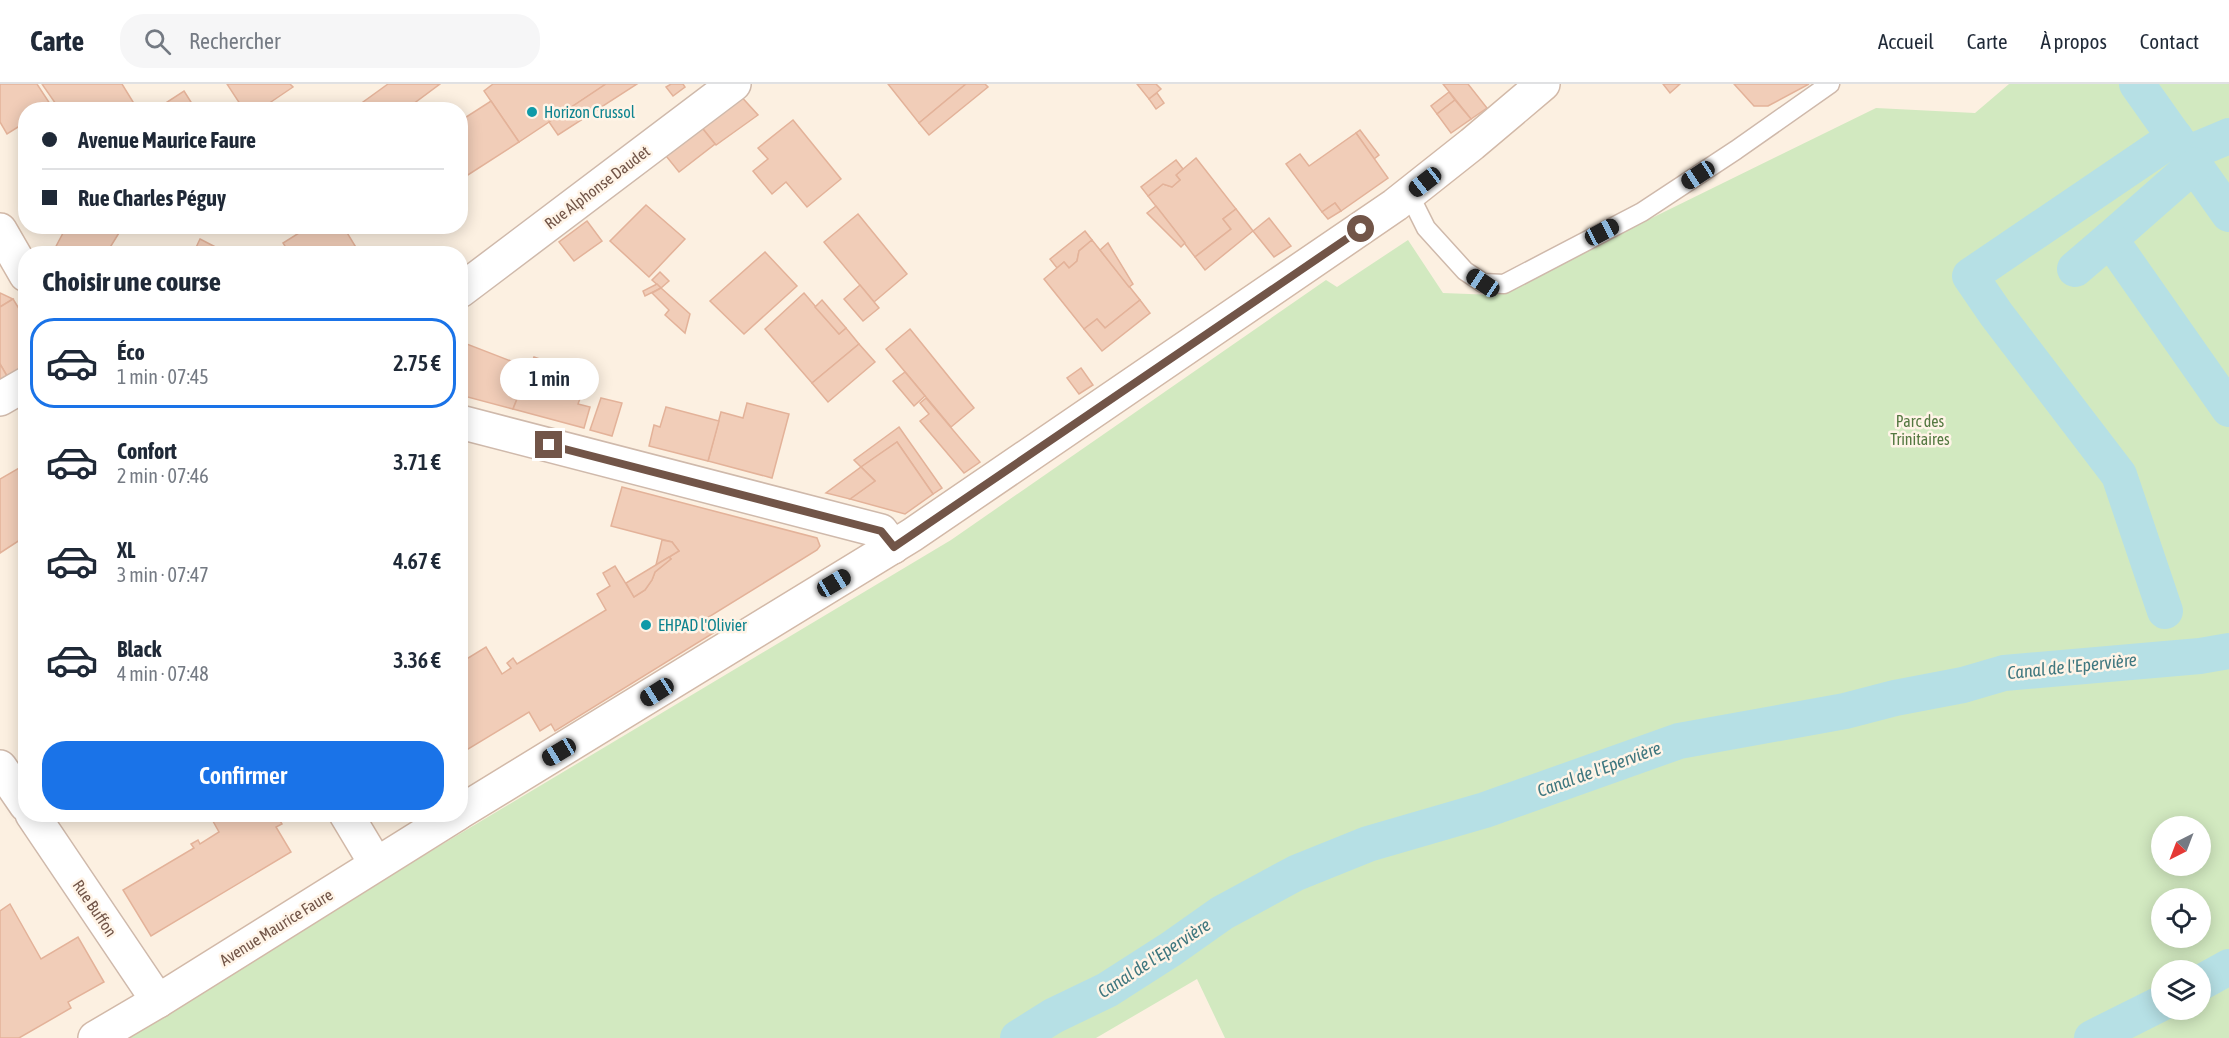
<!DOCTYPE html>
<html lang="fr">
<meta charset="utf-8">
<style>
body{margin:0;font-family:"Asap Condensed",sans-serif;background:#f6f6f7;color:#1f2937;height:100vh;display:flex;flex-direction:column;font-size:22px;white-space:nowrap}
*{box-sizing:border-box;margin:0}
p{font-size:20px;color:#747a83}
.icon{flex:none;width:33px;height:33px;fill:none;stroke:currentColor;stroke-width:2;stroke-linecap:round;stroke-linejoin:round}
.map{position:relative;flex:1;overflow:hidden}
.side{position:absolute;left:18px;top:162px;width:450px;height:576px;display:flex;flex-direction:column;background:#fff;border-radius:24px;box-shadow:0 3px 15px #0003}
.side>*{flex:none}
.top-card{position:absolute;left:18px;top:18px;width:450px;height:132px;border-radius:24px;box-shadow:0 3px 15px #0003;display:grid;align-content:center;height:132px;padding:0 24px;background:#fff}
.needle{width:39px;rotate:222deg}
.buttons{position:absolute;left:2151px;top:732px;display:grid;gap:12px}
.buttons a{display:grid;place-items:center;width:60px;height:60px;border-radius:50%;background:#fff;box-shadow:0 3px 15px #0003;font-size:30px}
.end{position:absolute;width:27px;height:27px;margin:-14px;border:8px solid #725548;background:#fff;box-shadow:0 0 0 3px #fff}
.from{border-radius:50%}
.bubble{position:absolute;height:42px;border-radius:21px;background:#fff;box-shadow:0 3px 15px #0003;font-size:20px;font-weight:600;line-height:42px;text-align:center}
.car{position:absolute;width:18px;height:36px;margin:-18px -9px;border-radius:8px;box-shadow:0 0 4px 2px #0007;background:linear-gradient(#222 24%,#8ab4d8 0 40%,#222 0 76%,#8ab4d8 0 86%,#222 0)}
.top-card b{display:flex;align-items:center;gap:21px;height:57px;font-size:22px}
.top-card b+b{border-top:2px solid #e0e1e3}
.top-card i{width:15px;height:15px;background:#1f2937}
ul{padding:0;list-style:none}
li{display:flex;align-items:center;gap:18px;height:90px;margin:0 12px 9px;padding:0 12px;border:3px solid transparent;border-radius:24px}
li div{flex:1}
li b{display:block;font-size:22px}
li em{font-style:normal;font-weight:600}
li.current{border-color:#1a73e8}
li>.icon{width:54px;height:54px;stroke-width:1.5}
h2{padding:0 24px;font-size:27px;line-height:72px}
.primary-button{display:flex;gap:12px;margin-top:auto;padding:12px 24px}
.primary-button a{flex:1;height:69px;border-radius:24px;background:#1a73e8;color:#fff;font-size:24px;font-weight:600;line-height:69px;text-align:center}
header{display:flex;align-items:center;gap:36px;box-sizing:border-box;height:84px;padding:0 30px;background:#fff;border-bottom:2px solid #e0e1e3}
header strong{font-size:28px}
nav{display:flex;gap:33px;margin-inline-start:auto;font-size:21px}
.search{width:420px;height:54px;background:#f6f6f7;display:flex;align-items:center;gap:15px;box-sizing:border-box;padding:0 21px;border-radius:24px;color:#747a83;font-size:22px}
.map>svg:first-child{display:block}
.green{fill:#d2e9c0;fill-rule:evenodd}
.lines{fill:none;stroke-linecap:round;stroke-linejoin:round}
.canal{stroke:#b6e0e5;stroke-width:36}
.building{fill:#f1cdb8;stroke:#e3b299;stroke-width:1.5}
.lane-casing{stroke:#cfb9ab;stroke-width:21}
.street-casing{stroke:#cfb9ab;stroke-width:36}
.secondary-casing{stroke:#d2b9a8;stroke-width:36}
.lane{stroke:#fff;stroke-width:18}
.street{stroke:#fff;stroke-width:33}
.secondary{stroke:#fff;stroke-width:33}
.route{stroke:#725548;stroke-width:8}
.culture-dot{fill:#0f9aa8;stroke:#fff4e7;stroke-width:2}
.labels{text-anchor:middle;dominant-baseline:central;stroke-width:5;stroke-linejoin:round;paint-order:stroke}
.culture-label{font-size:16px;fill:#0d838f;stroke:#fff4e7;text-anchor:start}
.street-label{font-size:16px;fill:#725548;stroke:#fff4e7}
.park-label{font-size:16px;fill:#547841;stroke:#fff4e7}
.water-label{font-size:18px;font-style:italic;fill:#3f777f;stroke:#fff4e7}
</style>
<header>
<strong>Carte</strong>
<div class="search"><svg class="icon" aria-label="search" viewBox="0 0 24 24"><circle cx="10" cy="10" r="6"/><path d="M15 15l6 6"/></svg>Rechercher</div>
<nav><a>Accueil</a><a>Carte</a><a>À propos</a><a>Contact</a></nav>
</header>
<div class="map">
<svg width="2229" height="954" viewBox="0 0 2229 954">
<rect width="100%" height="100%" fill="#fcf0e1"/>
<path class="green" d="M2009 0H2229V954H1225L1197 895 1096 954H124L294 849 951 456 1326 196 1337 203 1408 156 1443 209 1495 211 1876 24 1975 29ZM2162 742H2200V782H2162ZM2162 814H2200V854H2162ZM2162 886H2200V926H2162Z"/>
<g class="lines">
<g class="canal">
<path d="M2137 0 2229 130"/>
<path d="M2186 70 2229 52"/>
<path d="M2194 81 2110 155 2229 325"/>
<path d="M2075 185 2110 155"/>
<path d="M2165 527 2119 391 1996 230 1970 192 2175 53"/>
<path d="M2200 899 2229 883"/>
<path d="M1018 954 1053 932 1107 906 1171 865 1222 829 1296 789 1368 760 1485 726 1679 657 1845 627 1895 614 1963 601 2004 589 2200 572 2229 567"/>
<path d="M2092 954 2162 919"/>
</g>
</g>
<g class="building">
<path d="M0 0H37L54 26H26V38L7 50 0 38Z"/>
<path d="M42 0H122L138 26H60Z"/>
<path d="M227 0H290L293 3 259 26H244Z"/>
<path d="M388 0H440L405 26H352Z"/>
<path d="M493 0H606L519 58 484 7Z"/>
<path d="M606 0H637L558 51 549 38Z"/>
<path d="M671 0H683L685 3 673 12 666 3Z"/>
<path d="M888 0H966L919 39Z"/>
<path d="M966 0H985L988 3 929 51 919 39Z"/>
<path d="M1137 0H1156L1161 5 1149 15Z"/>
<path d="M1443 0H1468L1487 24 1471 35Z"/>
<path d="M1663 0H1680L1670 9Z"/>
<path d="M1734 0H1809L1768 22H1754Z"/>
<path d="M184 7 196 26H163L161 22Z"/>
<path d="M1449 8 1455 16 1437 30 1431 22Z"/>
<path d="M738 9 758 31 716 61 699 40Z"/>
<path d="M1157 9 1164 19 1156 25 1149 15Z"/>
<path d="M1455 16 1471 35 1451 49 1437 30Z"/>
<path d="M491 17 519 58 460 96V37Z"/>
<path d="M793 36 841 95 807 123 786 98 772 110 753 87 768 75 758 64Z"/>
<path d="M699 40 715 60 679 88 662 67Z"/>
<path d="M1360 46 1379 71 1374 75 1356 49Z"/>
<path d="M1356 49 1388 94 1341 127 1335 119 1322 128 1286 80 1300 70 1309 82Z"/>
<path d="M1196 74 1236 125 1223 135 1231 145 1195 173 1148 112 1163 100 1172 103 1180 96 1176 91Z"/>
<path d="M1176 76 1183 85 1176 91 1180 96 1172 103 1163 100 1148 112 1141 103Z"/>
<path d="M1335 119 1341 127 1328 135 1322 128Z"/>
<path d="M646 121 685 155 649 193 610 157Z"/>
<path d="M1156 122 1185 159 1181 163 1147 129Z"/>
<path d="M1236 125 1253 147 1205 186 1195 173 1231 145 1223 135Z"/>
<path d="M858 130 907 190 874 218 824 158Z"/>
<path d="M1269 134 1291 162 1274 173 1253 147Z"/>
<path d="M587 137 602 157 574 177 559 158Z"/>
<path d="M75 142H120L122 144 106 170H52L63 149Z"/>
<path d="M310 142H343L360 170H290L283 159Z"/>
<path d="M1085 147 1092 156 1079 167 1077 177 1069 184 1064 178 1057 184 1050 175Z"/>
<path d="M200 155 229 170H193Z"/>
<path d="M1092 156 1140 216 1105 244 1097 235 1084 245 1044 195 1064 178 1069 184 1077 177 1079 167Z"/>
<path d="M1108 159 1133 200 1129 203 1100 166Z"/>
<path d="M765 168 797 202 744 250 710 217Z"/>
<path d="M660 188 669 197 661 204 652 196Z"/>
<path d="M657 200 661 204 645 212 643 207Z"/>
<path d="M860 201 879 224 863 237 844 215Z"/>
<path d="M661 204 690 230 685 249 665 231 669 226 652 209Z"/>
<path d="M0 209 13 215 0 223Z"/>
<path d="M804 209 839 250 846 244 859 260 812 299 765 245Z"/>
<path d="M13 215 26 236V282L7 292 0 280V223Z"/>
<path d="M822 216 846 244 839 250 815 223Z"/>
<path d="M1140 216 1150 229 1102 267 1084 245 1097 235 1105 244Z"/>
<path d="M910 245 974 324 951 343 886 265Z"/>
<path d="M460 252 464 259 529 284 513 325 460 311Z"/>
<path d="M859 260 875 278 828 318 812 299Z"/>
<path d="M534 273 556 281 551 295 555 306 581 312 578 320 590 323 584 344 513 325Z"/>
<path d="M0 280 7 292 0 296Z"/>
<path d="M1081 284 1093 301 1079 310 1067 294Z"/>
<path d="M905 288 925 312 914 322 893 297Z"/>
<path d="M601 314 622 319 612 352 590 346Z"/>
<path d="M926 314 980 378 964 389 920 337 929 330 920 319Z"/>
<path d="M747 319 789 330 772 394 708 377 721 328 743 334Z"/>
<path d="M666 323 719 337 708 377 649 362 654 341 660 343Z"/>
<path d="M899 343 942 404 933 410 897 358 861 383 854 376Z"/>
<path d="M897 358 933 410 905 430 850 415 875 397 861 383Z"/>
<path d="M26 380V452L0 469V395Z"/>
<path d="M861 383 875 397 850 415 826 409Z"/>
<path d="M622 403 817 454 820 462 817 466 707 534 715 548 555 647 551 640 540 647 529 628 460 670V579L486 563 502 590 511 584 507 579 513 574 517 580 606 526 597 510 610 502 603 489 615 482 634 513 645 506 652 496 655 488 671 475 669 473 679 467 672 458 611 442Z"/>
<path d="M662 456 672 458 679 467 656 481Z"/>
<path d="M669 473 671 475 655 488 652 496 645 506 634 513 626 499Z"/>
<path d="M209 730H276L282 740 276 743 291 768 151 852 123 806 194 764 191 760 198 756 200 760 219 748Z"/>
<path d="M10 820 41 875 78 853 104 898 68 918 71 924 19 954H0V827Z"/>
</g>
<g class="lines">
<defs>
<path id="lane" d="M1409 110 1426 144 1465 187 1483 199 1504 200 1642 128 1736 66 1830 0"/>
<g id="street">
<path d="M460 207 734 0"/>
<path d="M0 315 26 300"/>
<path d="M460 338 881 447 893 463"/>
<path d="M0 683 26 721"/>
<path d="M32 730 158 917"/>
</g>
<g id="secondary">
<path d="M0 146 26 191"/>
<path d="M460 728 912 451 1395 121 1472 60 1543 0"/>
<path d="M346 730 376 780"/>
<path d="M95 954 158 917 457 730"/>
</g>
</defs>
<use href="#lane" class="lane-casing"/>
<use href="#street" class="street-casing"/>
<use href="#secondary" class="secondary-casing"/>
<use href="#lane" class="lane"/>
<use href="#street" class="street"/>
<use href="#secondary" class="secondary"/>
</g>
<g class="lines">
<path class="route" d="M549 361 881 447 894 463 1361 145"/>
</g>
<g class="culture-dot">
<circle cx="532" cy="28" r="6"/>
<circle cx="646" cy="541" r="6"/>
</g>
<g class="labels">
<g class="culture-label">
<text x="544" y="28">Horizon Crussol</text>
<text x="658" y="541">EHPAD l'Olivier</text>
</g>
<g class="street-label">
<text transform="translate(597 103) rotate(-37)">Rue Alphonse Daudet</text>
<text transform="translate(95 824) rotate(56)">Rue Buffon</text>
<text transform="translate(276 843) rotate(-32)">Avenue Maurice Faure</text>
</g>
<g class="park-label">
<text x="1920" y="337">Parc des<tspan x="1920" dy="18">Trinitaires</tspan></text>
</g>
<g class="water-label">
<text transform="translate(2072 582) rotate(-6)">Canal de l'Epervière</text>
<text transform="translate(1599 685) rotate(-20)">Canal de l'Epervière</text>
<text transform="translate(1154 874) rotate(-33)">Canal de l'Epervière</text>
</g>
</g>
</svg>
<div class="buttons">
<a><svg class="needle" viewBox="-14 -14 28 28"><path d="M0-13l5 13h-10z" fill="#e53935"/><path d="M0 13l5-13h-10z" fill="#747a83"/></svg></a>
<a><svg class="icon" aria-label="locate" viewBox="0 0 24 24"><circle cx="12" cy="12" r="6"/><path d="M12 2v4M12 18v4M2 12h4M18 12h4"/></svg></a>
<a><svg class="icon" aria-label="layers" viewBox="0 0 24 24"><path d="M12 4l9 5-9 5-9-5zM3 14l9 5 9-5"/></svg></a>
</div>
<i class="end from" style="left:1361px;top:145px"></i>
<i class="end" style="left:549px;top:361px"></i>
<div class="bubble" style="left:500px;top:274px;width:99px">1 min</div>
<i class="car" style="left:1698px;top:91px;rotate:237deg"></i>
<i class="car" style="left:1425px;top:98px;rotate:232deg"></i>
<i class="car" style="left:1602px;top:148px;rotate:62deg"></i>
<i class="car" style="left:1483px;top:199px;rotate:304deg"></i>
<i class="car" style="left:834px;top:499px;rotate:59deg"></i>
<i class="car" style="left:657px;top:608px;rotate:238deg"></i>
<i class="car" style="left:559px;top:668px;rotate:239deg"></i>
<div class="top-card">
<b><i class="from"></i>Avenue Maurice Faure</b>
<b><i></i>Rue Charles Péguy</b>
</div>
<section class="side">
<h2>Choisir une course</h2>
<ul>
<li class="current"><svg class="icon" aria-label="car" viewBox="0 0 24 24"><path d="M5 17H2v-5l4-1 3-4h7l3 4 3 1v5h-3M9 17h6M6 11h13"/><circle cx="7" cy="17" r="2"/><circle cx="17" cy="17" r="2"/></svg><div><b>Éco</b><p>1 min · 07:45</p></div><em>2.75 €</em></li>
<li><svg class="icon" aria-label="car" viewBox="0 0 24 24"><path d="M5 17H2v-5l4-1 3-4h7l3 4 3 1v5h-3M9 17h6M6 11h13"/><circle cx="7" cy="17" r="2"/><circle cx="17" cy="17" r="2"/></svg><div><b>Confort</b><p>2 min · 07:46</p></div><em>3.71 €</em></li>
<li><svg class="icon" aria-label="car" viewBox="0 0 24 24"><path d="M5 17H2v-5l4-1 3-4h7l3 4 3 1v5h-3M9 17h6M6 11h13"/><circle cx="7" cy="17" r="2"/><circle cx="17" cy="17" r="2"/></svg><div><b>XL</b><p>3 min · 07:47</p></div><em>4.67 €</em></li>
<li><svg class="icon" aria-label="car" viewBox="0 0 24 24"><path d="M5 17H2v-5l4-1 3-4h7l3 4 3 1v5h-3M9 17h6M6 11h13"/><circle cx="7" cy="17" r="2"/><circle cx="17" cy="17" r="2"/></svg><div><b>Black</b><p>4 min · 07:48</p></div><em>3.36 €</em></li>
</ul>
<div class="primary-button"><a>Confirmer</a></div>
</section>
</div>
